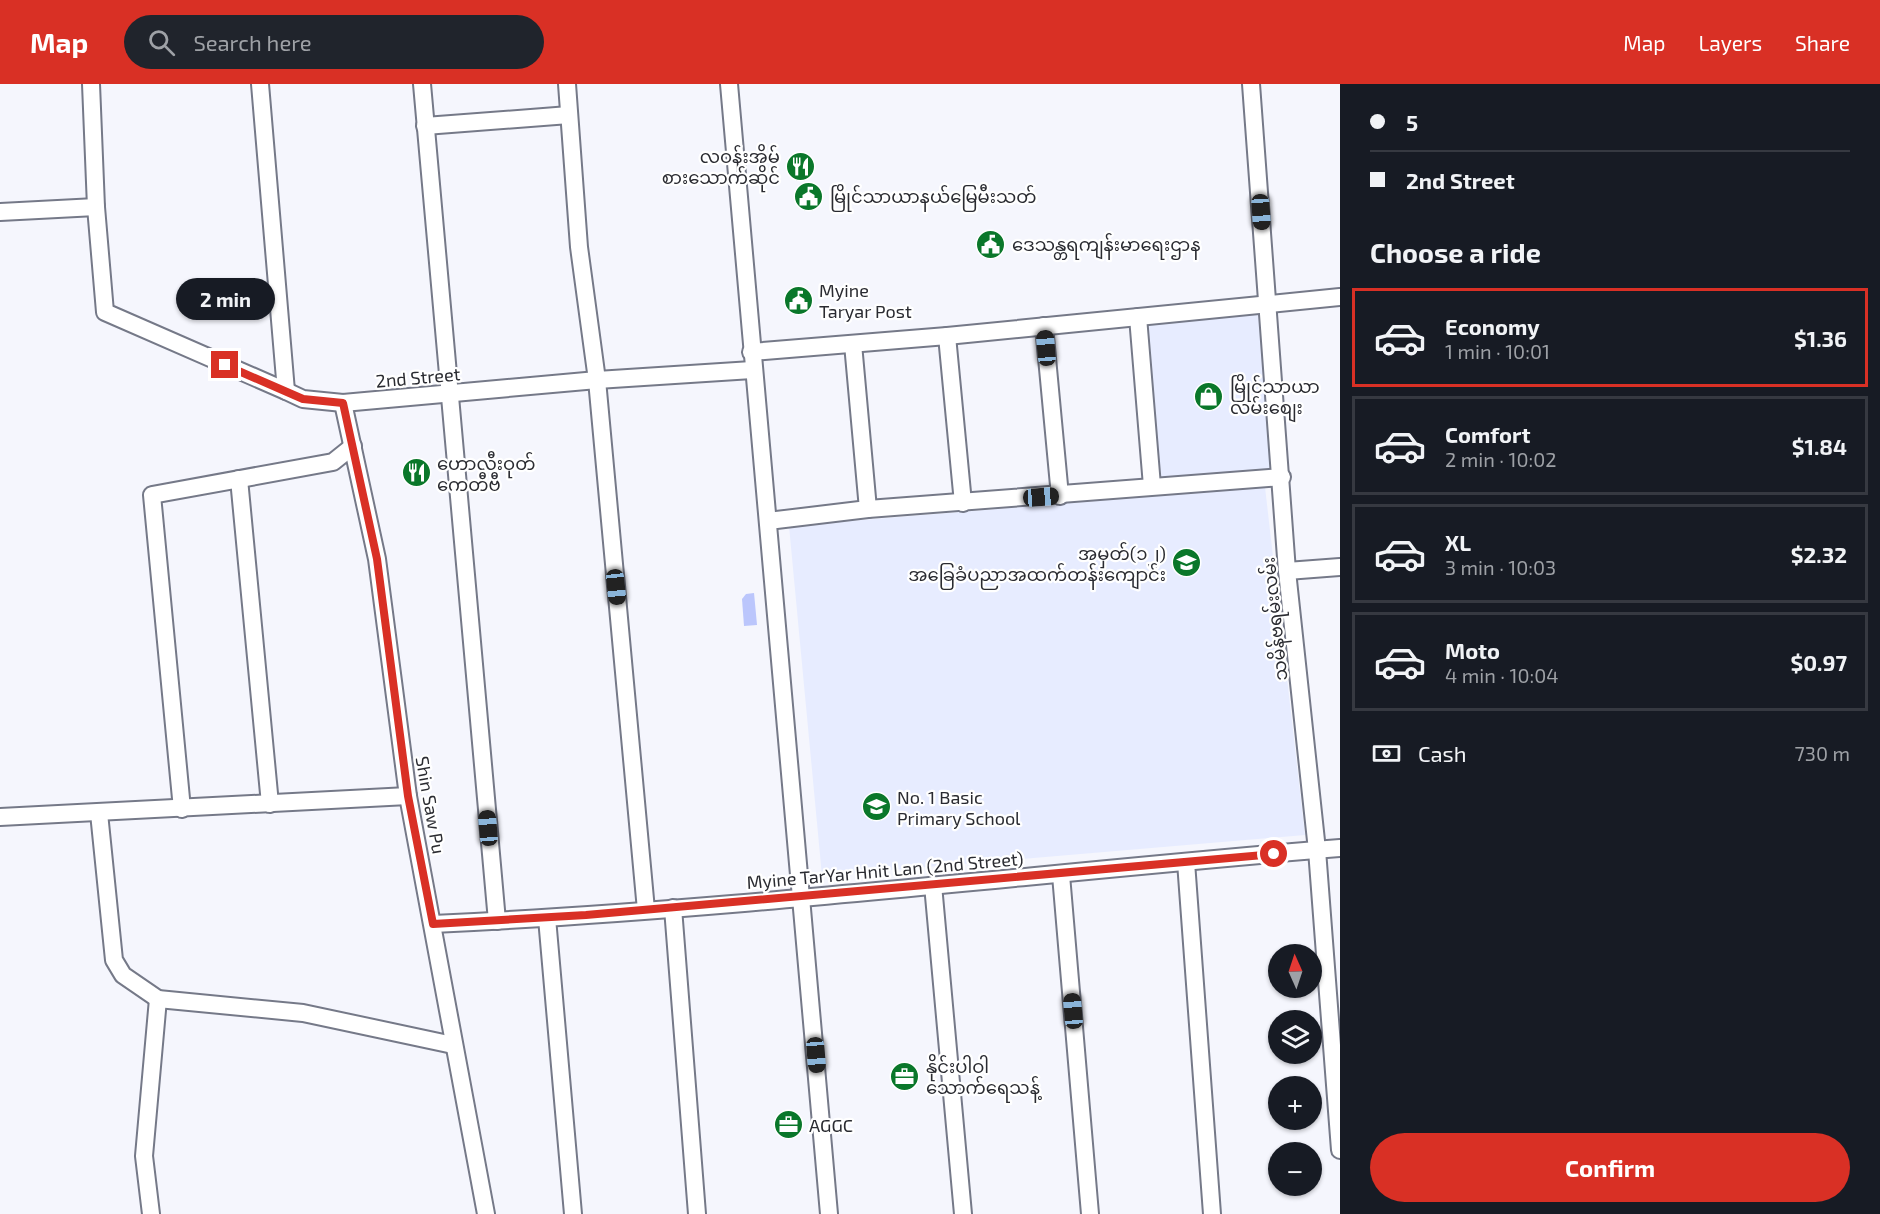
<!DOCTYPE html>
<meta charset="utf-8">
<style>
body{margin:0;font-family:"Exo 2","Noto Sans Myanmar",sans-serif;background:#20242c;color:#f1f3f6;height:100vh;display:flex;flex-direction:column;font-size:22px;white-space:nowrap}
*{box-sizing:border-box;margin:0}
p{font-size:20px;color:#9ea1a6}
.icon{flex:none;width:33px;height:33px;fill:none;stroke:currentColor;stroke-width:2;stroke-linecap:round;stroke-linejoin:round}
.map{position:relative;flex:1;overflow:hidden}
.details{display:flex;flex-direction:column;background:#171b24;width:540px}
.details>*{flex:none}
.banner{display:grid;align-content:center;height:132px;padding:0 30px;background:#171b24}
.needle{width:39px;rotate:357deg}
.fabs{position:absolute;left:1268px;top:860px;display:grid;gap:12px}
.fabs a{display:grid;place-items:center;width:54px;height:54px;border-radius:50%;background:#171b24;box-shadow:0 2px 4px #0004;font-size:30px}
.end{position:absolute;width:27px;height:27px;margin:-14px;border:8px solid #d93025;background:#fff;box-shadow:0 0 0 3px #fff}
.from{border-radius:50%}
.bubble{position:absolute;height:42px;border-radius:21px;background:#171b24;box-shadow:0 2px 4px #0004;font-size:20px;font-weight:700;line-height:42px;text-align:center}
.car{position:absolute;width:18px;height:36px;margin:-18px -9px;border-radius:8px;box-shadow:0 0 4px 2px #0007;background:linear-gradient(#222 24%,#8ab4d8 0 40%,#222 0 76%,#8ab4d8 0 86%,#222 0)}
.banner b{display:flex;align-items:center;gap:21px;height:57px;font-size:22px}
.banner b+b{border-top:2px solid #363941}
.banner i{width:15px;height:15px;background:#f1f3f6}
ul{padding:0;list-style:none}
li{display:flex;align-items:center;gap:18px;height:99px;margin:0 12px 9px;padding:0 18px;border:3px solid #363941;border-radius:0px}
li div{flex:1}
li b{display:block;font-size:22px}
li em{font-style:normal;font-weight:700}
li.active{border-color:#d93025}
li>.icon{width:54px;height:54px;stroke-width:1.5}
h2{padding:0 30px;font-size:27px;line-height:72px}
.pay{display:flex;align-items:center;gap:15px;height:66px;padding:0 30px;font-size:22px}
.pay p{margin-inline-start:auto}
.primary-button{display:flex;gap:12px;margin-top:auto;padding:12px 30px}
.primary-button a{flex:1;height:69px;border-radius:36px;background:#d93025;color:#fff;font-size:24px;font-weight:700;line-height:69px;text-align:center}
header{display:flex;align-items:center;gap:36px;box-sizing:border-box;height:84px;padding:0 30px;background:#d93025;color:#fff}
header strong{font-size:28px}
nav{display:flex;gap:33px;margin-inline-start:auto;font-size:21px}
.search{width:420px;height:54px;background:#20242c;display:flex;align-items:center;gap:15px;box-sizing:border-box;padding:0 21px;border-radius:33px;color:#9ea1a6;font-size:22px}
main{display:flex;flex:1;min-height:0}
.map>svg:first-child{display:block}
.built{fill:#e7ecff}
.water{fill:#bbc6fc}
.lines{fill:none;stroke-linecap:round;stroke-linejoin:round}
.street-casing{stroke:#757988;stroke-width:20}
.street{stroke:#fff;stroke-width:16}
.route{stroke:#d93025;stroke-width:8}
.labels{text-anchor:middle;dominant-baseline:central;stroke-width:4.5;stroke-linejoin:round;paint-order:stroke}
.poi-label{font-size:18px;fill:#2a2b31;stroke:#fff;text-anchor:start}
.street-label{font-size:18px;fill:#2a2b31;stroke:#fff}
</style>
<header>
<strong>Map</strong>
<div class="search"><svg class="icon" aria-label="search" viewBox="0 0 24 24"><circle cx="10" cy="10" r="6"/><path d="M15 15l6 6"/></svg>Search here</div>
<nav><a>Map</a><a>Layers</a><a>Share</a></nav>
</header>
<main>
<div class="map">
<svg width="1340" height="1130" viewBox="0 0 1340 1130">
<rect width="100%" height="100%" fill="#f5f6fd"/>
<g class="built">
<path d="M1265 224 1277 389 1155 397 1140 235Z"/>
<path d="M1265 403 1305 751 822 792 789 442Z"/>
</g>
<path class="water" d="M754 509 757 541 744 542 742 515 746 510Z"/>
<g class="lines">
<defs>
<g id="street">
<path d="M91 0 96 123 105 228 286 307 303 315 343 319 597 296 752 286"/>
<path d="M260 0 286 307"/>
<path d="M422 0 497 837"/>
<path d="M567 0 579 163 597 296 646 826"/>
<path d="M729 0C760 377 798 753 829 1130"/>
<path d="M1251 0 1287 487 1317 766 1340 1066"/>
<path d="M425 42 569 31"/>
<path d="M0 128 96 123"/>
<path d="M1138 233 1152 402"/>
<path d="M1044 242 1060 412"/>
<path d="M947 252 963 419"/>
<path d="M853 260 868 425"/>
<path d="M751 268 947 252 1340 213"/>
<path d="M343 319 377 475 408 712 486 1130"/>
<path d="M239 395 270 720"/>
<path d="M768 437 868 425 1282 393"/>
<path d="M1287 487 1340 483"/>
<path d="M182 725 152 411 333 378 353 362"/>
<path d="M99 729 114 876 123 891 158 915 303 929 453 961"/>
<path d="M0 733 408 712"/>
<path d="M1186 778 1212 1130"/>
<path d="M1061 791 1090 1130"/>
<path d="M933 801 963 1130"/>
<path d="M673 824 697 1130"/>
<path d="M547 834 573 1130"/>
<path d="M433 840C736 826 1038 789 1340 764"/>
<path d="M151 1130 144 1072 158 915"/>
</g>
</defs>
<use href="#street" class="street-casing"/>
<use href="#street" class="street"/>
</g>
<g class="lines">
<path class="route" d="M225 281 303 315 343 319 377 475 408 712 433 840 586 831 1274 770"/>
</g>
<defs>
<symbol id="restaurant-disc" viewBox="-11 -11 22 22"><circle r="9.5" fill="#0a772a" stroke="#fff"/><path d="M-5-6h1v4h1v-4h1v4h1v-4h1v5L-1.5 .5V6h-2V.5L-5-1ZM5-6V6H3V1.5H1.5Q1.5-4 5-6Z" fill="#fff"/></symbol>
<symbol id="civic-disc" viewBox="-11 -11 22 22"><circle r="9.5" fill="#0a772a" stroke="#fff"/><path d="M-.6-6.5H3V-4.5H.6V-3L4-1V1h2V6H-6V1h2V-1L-.6-3ZM-1.2 2.5V6h2.4V2.5Z" fill="#fff"/></symbol>
<symbol id="shop-disc" viewBox="-11 -11 22 22"><circle r="9.5" fill="#0a772a" stroke="#fff"/><path d="M-5-2.5h2.3a2.7 3.5 0 0 1 5.4 0H5L5.5 6h-11ZM-1.5-2.5h3a1.5 2.3 0 0 0-3 0Z" fill="#fff"/></symbol>
<symbol id="school-disc" viewBox="-11 -11 22 22"><circle r="9.5" fill="#0a772a" stroke="#fff"/><path d="M0-5L7-2L0 1L-7-2ZM-4 1L0 2.5L4 1V4Q0 6-4 4Z" fill="#fff"/></symbol>
<symbol id="office-disc" viewBox="-11 -11 22 22"><circle r="9.5" fill="#0a772a" stroke="#fff"/><path d="M-6-3h4V-5.5h4V-3h4V5H-6ZM-1-4.5V-3h2v-1.5ZM-6 0V1H6V0Z" fill="#fff"/></symbol>
</defs>
<g fill-rule="evenodd">
<use href="#restaurant-disc" x="784" y="66" width="33" height="33"/>
<use href="#civic-disc" x="792" y="96" width="33" height="33"/>
<use href="#civic-disc" x="974" y="144" width="33" height="33"/>
<use href="#civic-disc" x="782" y="200" width="33" height="33"/>
<use href="#shop-disc" x="1192" y="296" width="33" height="33"/>
<use href="#restaurant-disc" x="400" y="372" width="33" height="33"/>
<use href="#school-disc" x="1170" y="462" width="33" height="33"/>
<use href="#school-disc" x="860" y="706" width="33" height="33"/>
<use href="#office-disc" x="888" y="976" width="33" height="33"/>
<use href="#office-disc" x="772" y="1024" width="33" height="33"/>
</g>
<g class="labels">
<g class="poi-label">
<text x="780" y="72" text-anchor="end">လဝန်းအိမ်<tspan x="780" dy="21">စားသောက်ဆိုင်</tspan></text>
<text x="830" y="112">မြိုင်သာယာနယ်မြေမီးသတ်</text>
<text x="1012" y="160">ဒေသန္တရကျန်းမာရေးဌာန</text>
<text x="819" y="206">Myine<tspan x="819" dy="21">Taryar Post</tspan></text>
<text x="1230" y="302">မြိုင်သာယာ<tspan x="1230" dy="21">လမ်းစျေး</tspan></text>
<text x="437" y="379">ဟောလီးဝုတ်<tspan x="437" dy="21">ကေတီဗီ</tspan></text>
<text x="1166" y="469" text-anchor="end">အမှတ်(၁၂)<tspan x="1166" dy="21">အခြေခံပညာအထက်တန်းကျောင်း</tspan></text>
<text x="897" y="713">No. 1 Basic<tspan x="897" dy="21">Primary School</tspan></text>
<text x="926" y="982">နိုင်းပါဝါ<tspan x="926" dy="21">သောက်ရေသန့်</tspan></text>
<text x="809" y="1041">AGGC</text>
</g>
<g class="street-label">
<text transform="translate(418 293) rotate(-5)">2nd Street</text>
<text transform="translate(1274 535) rotate(-96)">သမိန်ဗရမ်းလမ်း</text>
<text transform="translate(431 721) rotate(80)">Shin Saw Pu</text>
<text transform="translate(885 786) rotate(-5)">Myine TarYar Hnit Lan (2nd Street)</text>
</g>
</g>
</svg>
<div class="fabs">
<a><svg class="needle" viewBox="-14 -14 28 28"><path d="M0-13l5 13h-10z" fill="#e53935"/><path d="M0 13l5-13h-10z" fill="#9ea1a6"/></svg></a>
<a><svg class="icon" aria-label="layers" viewBox="0 0 24 24"><path d="M12 4l9 5-9 5-9-5zM3 14l9 5 9-5"/></svg></a>
<a>+</a>
<a>−</a>
</div>
<i class="end from" style="left:1274px;top:770px"></i>
<i class="end" style="left:225px;top:281px"></i>
<div class="bubble" style="left:176px;top:194px;width:99px">2 min</div>
<i class="car" style="left:1261px;top:128px;rotate:176deg"></i>
<i class="car" style="left:1046px;top:264px;rotate:355deg"></i>
<i class="car" style="left:1041px;top:413px;rotate:86deg"></i>
<i class="car" style="left:616px;top:503px;rotate:174deg"></i>
<i class="car" style="left:488px;top:744px;rotate:355deg"></i>
<i class="car" style="left:1073px;top:927px;rotate:355deg"></i>
<i class="car" style="left:816px;top:971px;rotate:175deg"></i>
</div>
<section class="details">
<div class="banner">
<b><i class="from"></i>5</b>
<b><i></i>2nd Street</b>
</div>
<h2>Choose a ride</h2>
<ul>
<li class="active"><svg class="icon" aria-label="car" viewBox="0 0 24 24"><path d="M5 17H2v-5l4-1 3-4h7l3 4 3 1v5h-3M9 17h6M6 11h13"/><circle cx="7" cy="17" r="2"/><circle cx="17" cy="17" r="2"/></svg><div><b>Economy</b><p>1 min · 10:01</p></div><em>$1.36</em></li>
<li><svg class="icon" aria-label="car" viewBox="0 0 24 24"><path d="M5 17H2v-5l4-1 3-4h7l3 4 3 1v5h-3M9 17h6M6 11h13"/><circle cx="7" cy="17" r="2"/><circle cx="17" cy="17" r="2"/></svg><div><b>Comfort</b><p>2 min · 10:02</p></div><em>$1.84</em></li>
<li><svg class="icon" aria-label="car" viewBox="0 0 24 24"><path d="M5 17H2v-5l4-1 3-4h7l3 4 3 1v5h-3M9 17h6M6 11h13"/><circle cx="7" cy="17" r="2"/><circle cx="17" cy="17" r="2"/></svg><div><b>XL</b><p>3 min · 10:03</p></div><em>$2.32</em></li>
<li><svg class="icon" aria-label="car" viewBox="0 0 24 24"><path d="M5 17H2v-5l4-1 3-4h7l3 4 3 1v5h-3M9 17h6M6 11h13"/><circle cx="7" cy="17" r="2"/><circle cx="17" cy="17" r="2"/></svg><div><b>Moto</b><p>4 min · 10:04</p></div><em>$0.97</em></li>
</ul>
<div class="pay"><svg class="icon" aria-label="cash" viewBox="0 0 24 24"><path d="M3 7h18v10H3z"/><circle cx="12" cy="12" r="2"/></svg>Cash<p>730 m</p></div>
<div class="primary-button"><a>Confirm</a></div>
</section>
</main>
